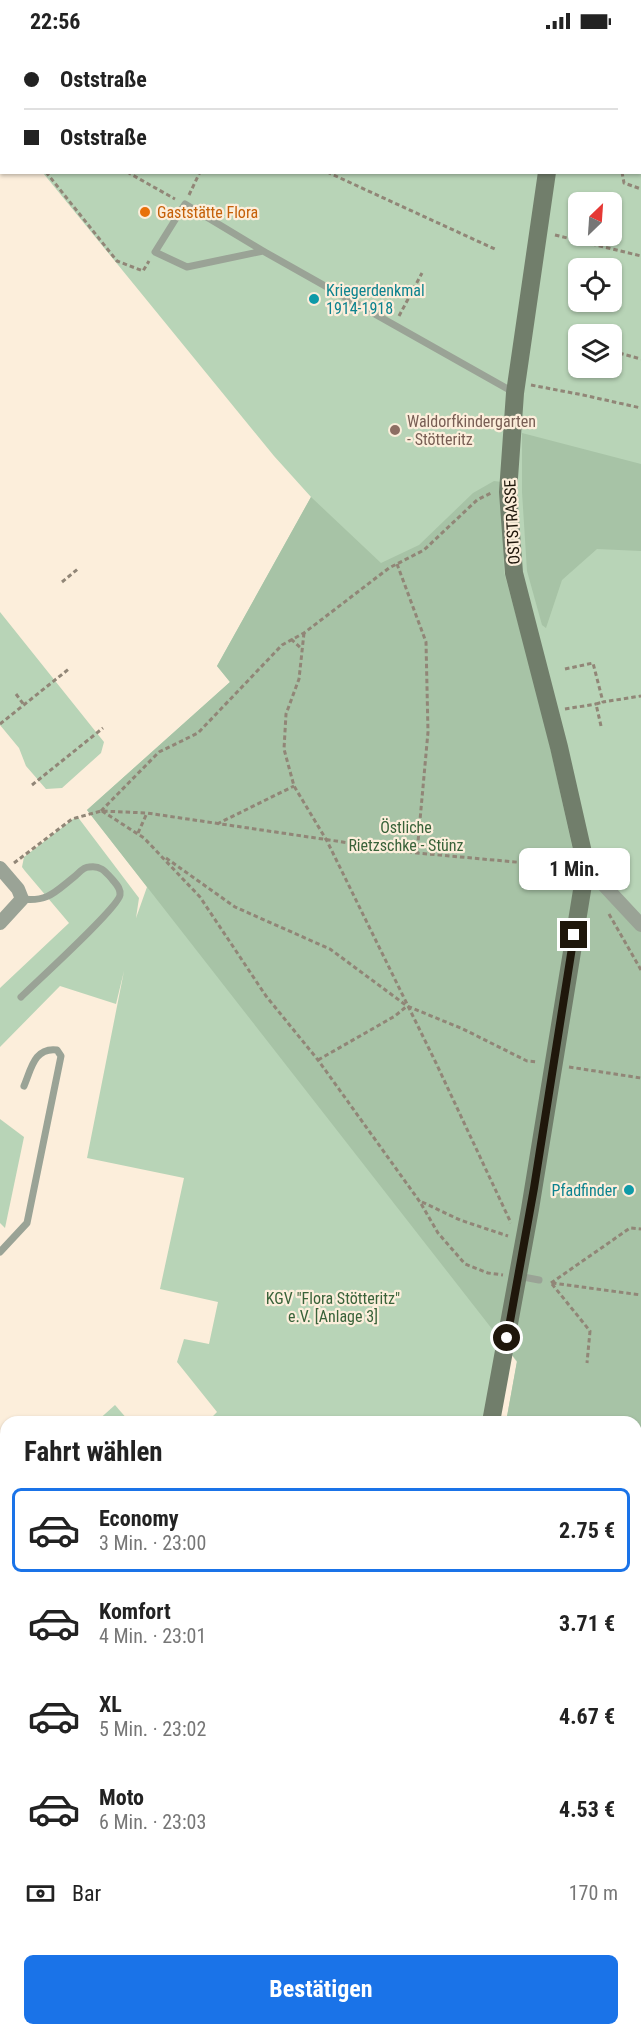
<!DOCTYPE html>
<html lang="de">
<meta charset="utf-8">
<style>
body{margin:0;font-family:"Roboto Condensed",sans-serif;background:#f2f2f2;color:#222;height:100vh;display:flex;flex-direction:column;font-size:22px;white-space:nowrap}
*{box-sizing:border-box;margin:0}
p{font-size:20px;color:#767676}
.icon{flex:none;width:33px;height:33px;fill:none;stroke:currentColor;stroke-width:2;stroke-linecap:round;stroke-linejoin:round}
.map{position:relative;flex:1;overflow:hidden}
.drawer{position:absolute;left:0px;top:1374px;width:642px;height:620px;display:flex;flex-direction:column;background:#fff;border-radius:18px 18px 0 0;box-shadow:0 2px 4px #0004}
.drawer>*{flex:none}
.guide{position:absolute;left:0px;top:0px;width:642px;height:132px;box-shadow:0 2px 4px #0004;display:grid;align-content:center;height:132px;padding:0 24px;background:#fff}
.needle{width:39px;rotate:25deg}
.fabs{position:absolute;left:568px;top:150px;display:grid;gap:12px}
.fabs a{display:grid;place-items:center;width:54px;height:54px;border-radius:9px;background:#fff;box-shadow:0 2px 4px #0004;font-size:30px}
.end{position:absolute;width:27px;height:27px;margin:-14px;border:8px solid #1f170b;background:#fff;box-shadow:0 0 0 3px #fff}
.from{border-radius:50%}
.bubble{position:absolute;height:42px;border-radius:9px;background:#fff;box-shadow:0 2px 4px #0004;font-size:20px;font-weight:700;line-height:42px;text-align:center}
.guide b{display:flex;align-items:center;gap:21px;height:57px;font-size:22px}
.guide b+b{border-top:2px solid #e0e0e0}
.guide i{width:15px;height:15px;background:#222}
ul{padding:0;list-style:none}
li{display:flex;align-items:center;gap:18px;height:84px;margin:0 12px 9px;padding:0 12px;border:3px solid transparent;border-radius:9px}
li div{flex:1}
li b{display:block;font-size:22px}
li em{font-style:normal;font-weight:700}
li.on{border-color:#1a73e8}
li>.icon{width:54px;height:54px;stroke-width:1.5}
h2{padding:0 24px;font-size:27px;line-height:72px}
.pay{display:flex;align-items:center;gap:15px;height:66px;padding:0 24px;font-size:22px}
.pay p{margin-inline-start:auto}
.cta{display:flex;gap:12px;margin-top:auto;padding:12px 24px}
.cta a{flex:1;height:69px;border-radius:9px;background:#1a73e8;color:#fff;font-size:24px;font-weight:700;line-height:69px;text-align:center}
.status{display:flex;justify-content:space-between;align-items:center;height:42px;padding:0 30px;background:#fff;direction:ltr}
.status svg{height:16px;fill:currentColor}
.map>svg:first-child{display:block}
.green{fill:#b8d4b7;fill-rule:evenodd}
.forest{fill:#a7c3a6}
.lines{fill:none;stroke-linecap:round;stroke-linejoin:round}
.path{stroke:#918677;stroke-width:3;stroke-dasharray:4.5 3;stroke-linecap:butt}
.lane{stroke:#9aa396;stroke-width:7}
.street{stroke:#9aa396;stroke-width:14}
.secondary{stroke:#717e6b;stroke-width:18}
.route{stroke:#1f170b;stroke-width:8}
.food-dot{fill:#e8710a;stroke:#fceedb;stroke-width:2}
.culture-dot{fill:#0f9aa8;stroke:#fceedb;stroke-width:2}
.education-dot{fill:#8d6e63;stroke:#fceedb;stroke-width:2}
.labels{text-anchor:middle;dominant-baseline:central;stroke-width:4.5;stroke-linejoin:round;paint-order:stroke}
.food-label{font-size:16px;fill:#c56008;stroke:#fceedb;text-anchor:start}
.culture-label{font-size:16px;fill:#0d838f;stroke:#fceedb;text-anchor:start}
.education-label{font-size:16px;fill:#785e54;stroke:#fceedb;text-anchor:start}
.street-label{font-size:16px;fill:#1f170b;stroke:#fceedb}
.park-label{font-size:16px;fill:#386239;stroke:#fceedb}
</style>
<div class="status"><b>22:56</b><svg viewBox="0 0 49 12"><path d="M0 12V9h3v3zM5 12V6h3v6zM10 12V3h3v9zM15 12V0h3v12zM26 1h20v11H26zM47 4h2v5h-2z"/></svg></div>
<div class="map">
<svg width="641" height="1993" viewBox="0 0 641 1993">
<rect width="100%" height="100%" fill="#fceedb"/>
<g class="green">
<path d="M26 0H529L532 1 28 2Z"/>
<path d="M577 0H641V1894L636 1902V1380H506L517 1320 500 1298 484 1380H207L217 1370 177 1320 184 1297 209 1302 218 1260 160 1247 184 1136 87 1116 124 929 116 962 60 944 0 1005V946L69 881 25 829 22 825 24 815 77 774 139 856 136 876 147 845 87 768 230 640 217 624 311 455 274 414 43 131 640 130V2L577 1ZM579 160H612V194H579ZM579 226H612V260H579ZM579 292H612V326H579Z"/>
<path d="M0 570 104 700 101 711 62 746 46 747 26 724 19 706 0 683Z"/>
<path d="M0 1077 24 1095 5 1186 0 1181Z"/>
<path d="M115 1363 128 1378 125 1380H96Z"/>
<path d="M0 1680 6 1683V1887L0 1884Z"/>
<path d="M0 1963 6 1967V1988H41L50 1993H0Z"/>
<path d="M384 1988H506L508 1993H397Z"/>
</g>
<g class="forest">
<path d="M522 391 641 422V509L597 507 562 538 546 586 542 583 527 529 522 450Z"/>
<path d="M494 439 502 440 504 530 541 664 576 822 641 889V1706L636 1707V1380H506L517 1319 87 768 230 640 217 624 311 455 381 521 419 503 473 451Z"/>
</g>
<g class="lines">
<g class="path">
<path d="M258 0 261 2"/>
<path d="M523 0 527 2"/>
<path d="M33 2V0"/>
<path d="M640 30 641 29"/>
<path d="M46 130 117 219 143 229 149 219"/>
<path d="M127 130 175 157"/>
<path d="M327 130 497 208"/>
<path d="M622 130 624 141 641 147"/>
<path d="M189 153 200 130"/>
<path d="M555 193 641 214"/>
<path d="M399 274 422 231"/>
<path d="M612 309 641 317"/>
<path d="M531 343 583 353 641 366"/>
<path d="M397 522 426 600 428 690 417 811"/>
<path d="M62 540 79 526"/>
<path d="M304 591 299 637 286 672 284 707 294 744 327 799 436 1021 511 1181"/>
<path d="M291 597 302 607"/>
<path d="M565 627 593 621 603 660 641 654"/>
<path d="M16 652 24 663"/>
<path d="M565 667 596 662"/>
<path d="M0 682 70 626"/>
<path d="M601 684 596 662 603 660"/>
<path d="M32 743 103 686"/>
<path d="M101 769 159 710 198 691 282 603 304 591 389 526 424 508 477 458 491 451"/>
<path d="M102 769 144 796 200 855 266 954 318 1018 420 1160 438 1191 465 1222 488 1231 503 1233"/>
<path d="M217 782 294 744"/>
<path d="M138 791 147 771"/>
<path d="M166 816 235 865 330 907 407 964 463 987 527 1019 538 1020"/>
<path d="M14 821 72 777 101 769 147 771 417 811 570 825"/>
<path d="M609 872 641 928"/>
<path d="M318 1018 395 974 407 964"/>
<path d="M569 1025 641 1036"/>
<path d="M422 1160 460 1178 508 1194"/>
<path d="M551 1241 630 1186 641 1187"/>
<path d="M552 1241 641 1253"/>
<path d="M552 1242 590 1289 587 1321"/>
<path d="M636 1601 641 1602"/>
<path d="M636 1643 641 1640"/>
<path d="M636 1709 641 1708"/>
<path d="M636 1716 641 1718"/>
<path d="M0 1753 6 1754"/>
<path d="M0 1808 6 1806"/>
<path d="M636 1818 641 1811"/>
<path d="M636 1855 641 1856"/>
<path d="M618 1991 621 1993"/>
</g>
<g class="lane">
<path d="M263 209 187 225 155 210 185 162 263 209 513 350"/>
<path d="M21 955C35 941 118 866 120 853 121 846 116 842 112 837 105 829 100 823 89 825 83 825 79 831 74 835 55 850 48 860 22 857"/>
<path d="M0 1210 27 1181 61 1014 57 1008C34 1005 31 1028 24 1044"/>
<path d="M518 1234 539 1238"/>
<path d="M636 1425 641 1426"/>
<path d="M0 1441 6 1442"/>
</g>
<g class="street">
<path d="M586 824 641 883"/>
<path d="M0 826 18 847 22 857 0 881"/>
<path d="M0 1663 6 1665"/>
<path d="M0 1904 6 1908"/>
<path d="M156 1988 167 1993"/>
<path d="M560 1988 563 1993"/>
<path d="M121 1993 122 1988"/>
<path d="M351 1993 353 1988"/>
</g>
<g class="secondary">
<path d="M562 2V0"/>
<path d="M491 1380 530 1167 586 824 559 705 514 531 508 450 515 351 547 130"/>
</g>
</g>
<g class="lines">
<path class="route" d="M507 1296 534 1146 574 893"/>
</g>
<circle class="food-dot" cx="145" cy="170" r="6"/>
<g class="culture-dot">
<circle cx="314" cy="257" r="6"/>
<circle cx="629" cy="1148" r="6"/>
</g>
<circle class="education-dot" cx="395" cy="388" r="6"/>
<g class="labels">
<g class="food-label">
<text x="157" y="170">Gaststätte Flora</text>
</g>
<g class="culture-label">
<text x="326" y="248">Kriegerdenkmal<tspan x="326" dy="18">1914-1918</tspan></text>
<text x="617" y="1148" text-anchor="end">Pfadfinder</text>
</g>
<g class="education-label">
<text x="407" y="379">Waldorfkindergarten<tspan x="407" dy="18">- Stötteritz</tspan></text>
</g>
<g class="street-label">
<text transform="translate(512 480) rotate(-93)">OSTSTRASSE</text>
</g>
<g class="park-label">
<text x="406" y="785">Östliche<tspan x="406" dy="18">Rietzschke - Stünz</tspan></text>
<text x="333" y="1256">KGV "Flora Stötteritz"<tspan x="333" dy="18">e.V. [Anlage 3]</tspan></text>
</g>
</g>
</svg>
<div class="fabs">
<a><svg class="needle" viewBox="-14 -14 28 28"><path d="M0-13l5 13h-10z" fill="#e53935"/><path d="M0 13l5-13h-10z" fill="#767676"/></svg></a>
<a><svg class="icon" aria-label="locate" viewBox="0 0 24 24"><circle cx="12" cy="12" r="6"/><path d="M12 2v4M12 18v4M2 12h4M18 12h4"/></svg></a>
<a><svg class="icon" aria-label="layers" viewBox="0 0 24 24"><path d="M12 4l9 5-9 5-9-5zM3 14l9 5 9-5"/></svg></a>
</div>
<i class="end from" style="left:507px;top:1296px"></i>
<i class="end" style="left:574px;top:893px"></i>
<div class="bubble" style="left:519px;top:806px;width:111px">1 Min.</div>
<div class="guide">
<b><i class="from"></i>Oststraße</b>
<b><i></i>Oststraße</b>
</div>
<section class="drawer">
<h2>Fahrt wählen</h2>
<ul>
<li class="on"><svg class="icon" aria-label="car" viewBox="0 0 24 24"><path d="M5 17H2v-5l4-1 3-4h7l3 4 3 1v5h-3M9 17h6M6 11h13"/><circle cx="7" cy="17" r="2"/><circle cx="17" cy="17" r="2"/></svg><div><b>Economy</b><p>3 Min. · 23:00</p></div><em>2.75 €</em></li>
<li><svg class="icon" aria-label="car" viewBox="0 0 24 24"><path d="M5 17H2v-5l4-1 3-4h7l3 4 3 1v5h-3M9 17h6M6 11h13"/><circle cx="7" cy="17" r="2"/><circle cx="17" cy="17" r="2"/></svg><div><b>Komfort</b><p>4 Min. · 23:01</p></div><em>3.71 €</em></li>
<li><svg class="icon" aria-label="car" viewBox="0 0 24 24"><path d="M5 17H2v-5l4-1 3-4h7l3 4 3 1v5h-3M9 17h6M6 11h13"/><circle cx="7" cy="17" r="2"/><circle cx="17" cy="17" r="2"/></svg><div><b>XL</b><p>5 Min. · 23:02</p></div><em>4.67 €</em></li>
<li><svg class="icon" aria-label="car" viewBox="0 0 24 24"><path d="M5 17H2v-5l4-1 3-4h7l3 4 3 1v5h-3M9 17h6M6 11h13"/><circle cx="7" cy="17" r="2"/><circle cx="17" cy="17" r="2"/></svg><div><b>Moto</b><p>6 Min. · 23:03</p></div><em>4.53 €</em></li>
</ul>
<div class="pay"><svg class="icon" aria-label="cash" viewBox="0 0 24 24"><path d="M3 7h18v10H3z"/><circle cx="12" cy="12" r="2"/></svg>Bar<p>170 m</p></div>
<div class="cta"><a>Bestätigen</a></div>
</section>
</div>
